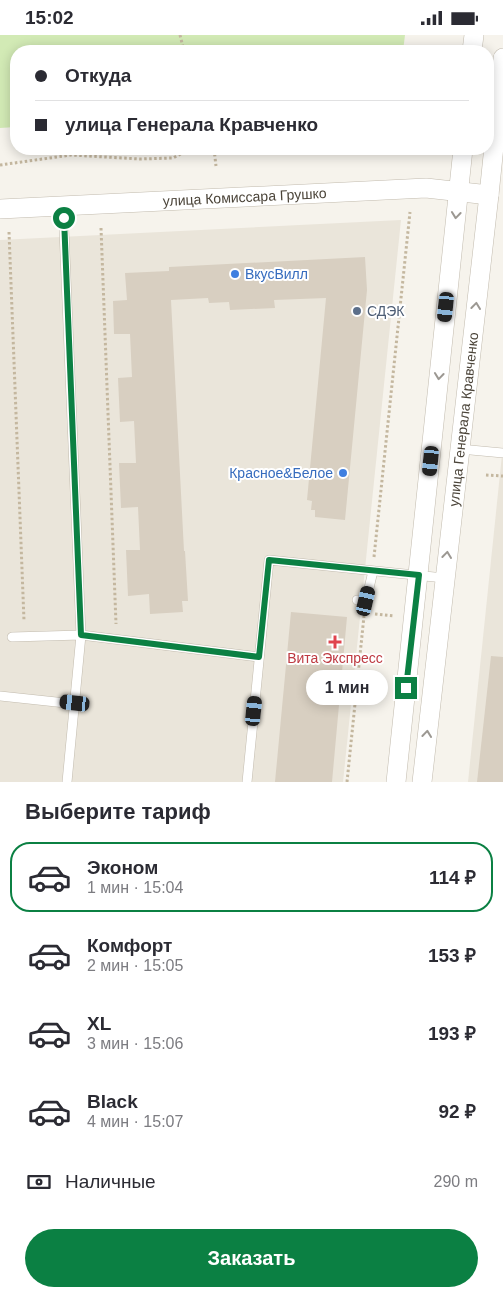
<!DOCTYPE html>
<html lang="ru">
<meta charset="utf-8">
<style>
body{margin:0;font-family:Arial,sans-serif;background:#f2f2f3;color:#2b2b33;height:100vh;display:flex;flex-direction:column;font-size:19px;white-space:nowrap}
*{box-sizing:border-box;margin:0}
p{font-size:16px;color:#7c7c81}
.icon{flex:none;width:28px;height:28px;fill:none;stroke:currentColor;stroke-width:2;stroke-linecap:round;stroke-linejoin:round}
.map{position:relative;height:747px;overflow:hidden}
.panel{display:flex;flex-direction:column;background:#fff;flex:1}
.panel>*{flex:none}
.banner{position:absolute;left:10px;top:10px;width:484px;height:110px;border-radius:20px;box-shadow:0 2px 12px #0003;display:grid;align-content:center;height:110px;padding:0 25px;background:#fff}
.end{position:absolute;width:22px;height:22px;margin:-11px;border:6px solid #0b8043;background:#fff;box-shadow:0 0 0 2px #fff}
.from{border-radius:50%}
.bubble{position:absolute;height:35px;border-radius:18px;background:#fff;box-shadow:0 2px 12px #0003;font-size:16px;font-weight:600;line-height:35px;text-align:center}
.car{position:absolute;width:15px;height:30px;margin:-15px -8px;border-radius:6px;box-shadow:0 0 4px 1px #0007;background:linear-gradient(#222 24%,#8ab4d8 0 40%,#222 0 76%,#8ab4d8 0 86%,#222 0)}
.banner b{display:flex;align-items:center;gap:18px;height:48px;font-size:19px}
.banner b+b{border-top:1px solid #e1e1e2}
.banner i{width:12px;height:12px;background:#2b2b33}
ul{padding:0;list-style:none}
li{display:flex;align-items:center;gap:15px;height:70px;margin:0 10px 8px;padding:0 15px;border:2px solid transparent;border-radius:20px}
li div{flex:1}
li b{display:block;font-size:19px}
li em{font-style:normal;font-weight:600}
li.on{border-color:#0b8043}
li>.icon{width:45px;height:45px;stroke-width:1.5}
h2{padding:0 25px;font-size:22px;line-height:60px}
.pay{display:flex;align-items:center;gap:12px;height:55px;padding:0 25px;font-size:19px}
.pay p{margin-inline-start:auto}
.primary-button{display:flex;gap:10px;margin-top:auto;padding:10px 25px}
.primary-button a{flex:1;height:58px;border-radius:30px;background:#0b8043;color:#fff;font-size:20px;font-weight:600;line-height:58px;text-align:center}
.status{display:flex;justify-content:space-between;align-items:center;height:35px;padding:0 25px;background:#fff;direction:ltr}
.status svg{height:14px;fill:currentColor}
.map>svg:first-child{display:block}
.residential{fill:#eae5da}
.green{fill:#d2eab5}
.building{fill:#d8cfc1}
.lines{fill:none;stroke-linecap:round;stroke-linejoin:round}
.service-casing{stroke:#c2bbae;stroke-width:10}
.minor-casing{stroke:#c2bbae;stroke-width:20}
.path{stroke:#c4b79f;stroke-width:3;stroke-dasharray:2.5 2.5;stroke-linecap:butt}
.service{stroke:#fff;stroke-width:9}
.minor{stroke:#fff;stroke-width:19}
.oneway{stroke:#9c9892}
.route{stroke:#0b8043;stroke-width:6}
.shop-dot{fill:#3f7fe0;stroke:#fff;stroke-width:2}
.service-dot{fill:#5c6f8a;stroke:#fff;stroke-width:2}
.health-dot{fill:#e0444e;stroke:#fff;stroke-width:2}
.labels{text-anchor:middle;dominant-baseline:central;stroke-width:4;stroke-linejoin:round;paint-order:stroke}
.street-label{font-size:14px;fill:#4b4439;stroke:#fff}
.shop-label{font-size:14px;fill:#366cbe;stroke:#fff;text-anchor:start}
.service-label{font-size:14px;fill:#4e5e75;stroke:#fff;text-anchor:start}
.health-label{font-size:14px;fill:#be3a42;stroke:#fff}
</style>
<div class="status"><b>15:02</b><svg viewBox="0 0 49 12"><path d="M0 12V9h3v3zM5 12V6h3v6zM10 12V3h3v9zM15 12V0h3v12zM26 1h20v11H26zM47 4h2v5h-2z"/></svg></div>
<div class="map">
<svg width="503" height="747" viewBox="0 0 503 747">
<rect width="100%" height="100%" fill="#f6f3ec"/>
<g class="residential">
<path d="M401 185 343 747H0V205Z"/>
<path d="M503 410V747H468Z"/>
</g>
<path class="green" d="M0 0H405L403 16H16V92L0 93Z"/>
<g class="building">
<path d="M365 222 367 255 345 485 315 482V475H311L312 466 307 465 326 263 274 265 275 273 230 275 229 267 209 268 208 263 171 265 184 516H185L188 566H182L183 577 150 579 149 559 128 561 126 515H140L138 472 121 473 119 428H136L134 386 120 387 118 343 132 342 130 299H114L113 266 127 265 125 238 169 236V232Z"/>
<path d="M291 577 347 582 332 747H275Z"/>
<path d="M491 621 503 622V747H477Z"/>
</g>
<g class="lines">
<defs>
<g id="service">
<path d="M63 171 81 600 67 747"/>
<path d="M460 414 503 418"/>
<path d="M357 565 366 566 373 536"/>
<path d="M12 602 81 600 259 622"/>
<path d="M0 661 75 669"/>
<path d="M247 747 269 525 444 543"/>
</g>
<g id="minor">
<path d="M472 16 474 0"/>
<path id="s1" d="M0 174 426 153 489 160"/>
<path d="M396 747 463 114"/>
<path id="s2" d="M422 747 489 160 503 23"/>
</g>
</defs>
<use href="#service" class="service-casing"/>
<use href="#minor" class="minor-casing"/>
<g class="path">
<path d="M180 0 184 16"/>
<path d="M214 114 216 131"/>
<path d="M0 130 71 120 140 124 173 123 190 114"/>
<path d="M101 193 116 589"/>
<path d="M9 197 24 586"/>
<path d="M486 440 503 441"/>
<path d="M374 522 410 177"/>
<path d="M375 579 394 581"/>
<path d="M347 747 364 581"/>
</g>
<use href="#service" class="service"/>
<use href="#minor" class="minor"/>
</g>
<defs><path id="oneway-chevron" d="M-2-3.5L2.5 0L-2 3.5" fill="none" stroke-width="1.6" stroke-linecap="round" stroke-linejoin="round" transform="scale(1.25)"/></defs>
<g class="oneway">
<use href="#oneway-chevron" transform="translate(456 180) rotate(96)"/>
<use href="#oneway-chevron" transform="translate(476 271) rotate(-83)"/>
<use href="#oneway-chevron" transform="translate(439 341) rotate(96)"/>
<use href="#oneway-chevron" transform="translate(447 520) rotate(-83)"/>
<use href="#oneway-chevron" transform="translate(427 699) rotate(-84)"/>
</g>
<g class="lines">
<path class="route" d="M64 183 81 600 259 622 269 525 419 540 406 653"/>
</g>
<g class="shop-dot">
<circle cx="235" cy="239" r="5"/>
<circle cx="343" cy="438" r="5"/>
</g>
<circle class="service-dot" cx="357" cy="276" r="5"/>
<path class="health-dot" d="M332.5 599.5h5v5h5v5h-5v5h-5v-5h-5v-5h5z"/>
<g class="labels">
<g class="street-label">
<text stroke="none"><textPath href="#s1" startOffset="245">улица Комиссара Грушко</textPath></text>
<text stroke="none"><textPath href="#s2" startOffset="365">улица Генерала Кравченко</textPath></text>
</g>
<g class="shop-label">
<text x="245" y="239">ВкусВилл</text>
<text x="333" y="438" text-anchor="end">Красное&amp;Белое</text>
</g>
<g class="service-label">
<text x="367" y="276">СДЭК</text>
</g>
<g class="health-label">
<text x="335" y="623">Вита Экспресс</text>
</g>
</g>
</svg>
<i class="end from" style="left:64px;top:183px"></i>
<i class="end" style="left:406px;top:653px"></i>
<div class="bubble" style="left:306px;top:635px;width:82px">1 мин</div>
<i class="car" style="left:446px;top:272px;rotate:186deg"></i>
<i class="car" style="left:431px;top:426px;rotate:186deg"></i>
<i class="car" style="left:366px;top:566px;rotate:13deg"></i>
<i class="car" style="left:75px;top:668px;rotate:276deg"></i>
<i class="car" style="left:254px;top:676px;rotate:6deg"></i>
<div class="banner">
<b><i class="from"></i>Откуда</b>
<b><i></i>улица Генерала Кравченко</b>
</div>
</div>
<section class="panel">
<h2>Выберите тариф</h2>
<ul>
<li class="on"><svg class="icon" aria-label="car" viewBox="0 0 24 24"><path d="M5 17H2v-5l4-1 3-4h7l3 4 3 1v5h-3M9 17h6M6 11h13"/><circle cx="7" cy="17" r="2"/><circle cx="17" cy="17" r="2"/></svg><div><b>Эконом</b><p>1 мин · 15:04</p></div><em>114 ₽</em></li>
<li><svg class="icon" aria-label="car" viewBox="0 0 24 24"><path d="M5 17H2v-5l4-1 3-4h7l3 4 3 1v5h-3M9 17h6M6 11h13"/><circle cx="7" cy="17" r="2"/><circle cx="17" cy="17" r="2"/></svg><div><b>Комфорт</b><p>2 мин · 15:05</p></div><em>153 ₽</em></li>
<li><svg class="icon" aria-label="car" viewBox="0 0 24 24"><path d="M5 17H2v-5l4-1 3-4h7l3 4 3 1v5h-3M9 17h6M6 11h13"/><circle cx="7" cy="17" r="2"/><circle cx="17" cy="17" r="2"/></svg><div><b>XL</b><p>3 мин · 15:06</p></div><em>193 ₽</em></li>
<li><svg class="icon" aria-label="car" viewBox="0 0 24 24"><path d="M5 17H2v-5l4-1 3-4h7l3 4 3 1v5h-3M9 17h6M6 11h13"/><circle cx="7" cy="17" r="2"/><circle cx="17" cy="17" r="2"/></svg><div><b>Black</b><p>4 мин · 15:07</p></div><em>92 ₽</em></li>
</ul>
<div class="pay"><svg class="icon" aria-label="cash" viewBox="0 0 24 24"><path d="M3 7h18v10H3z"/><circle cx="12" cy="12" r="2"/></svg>Наличные<p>290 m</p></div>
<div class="primary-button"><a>Заказать</a></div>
</section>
